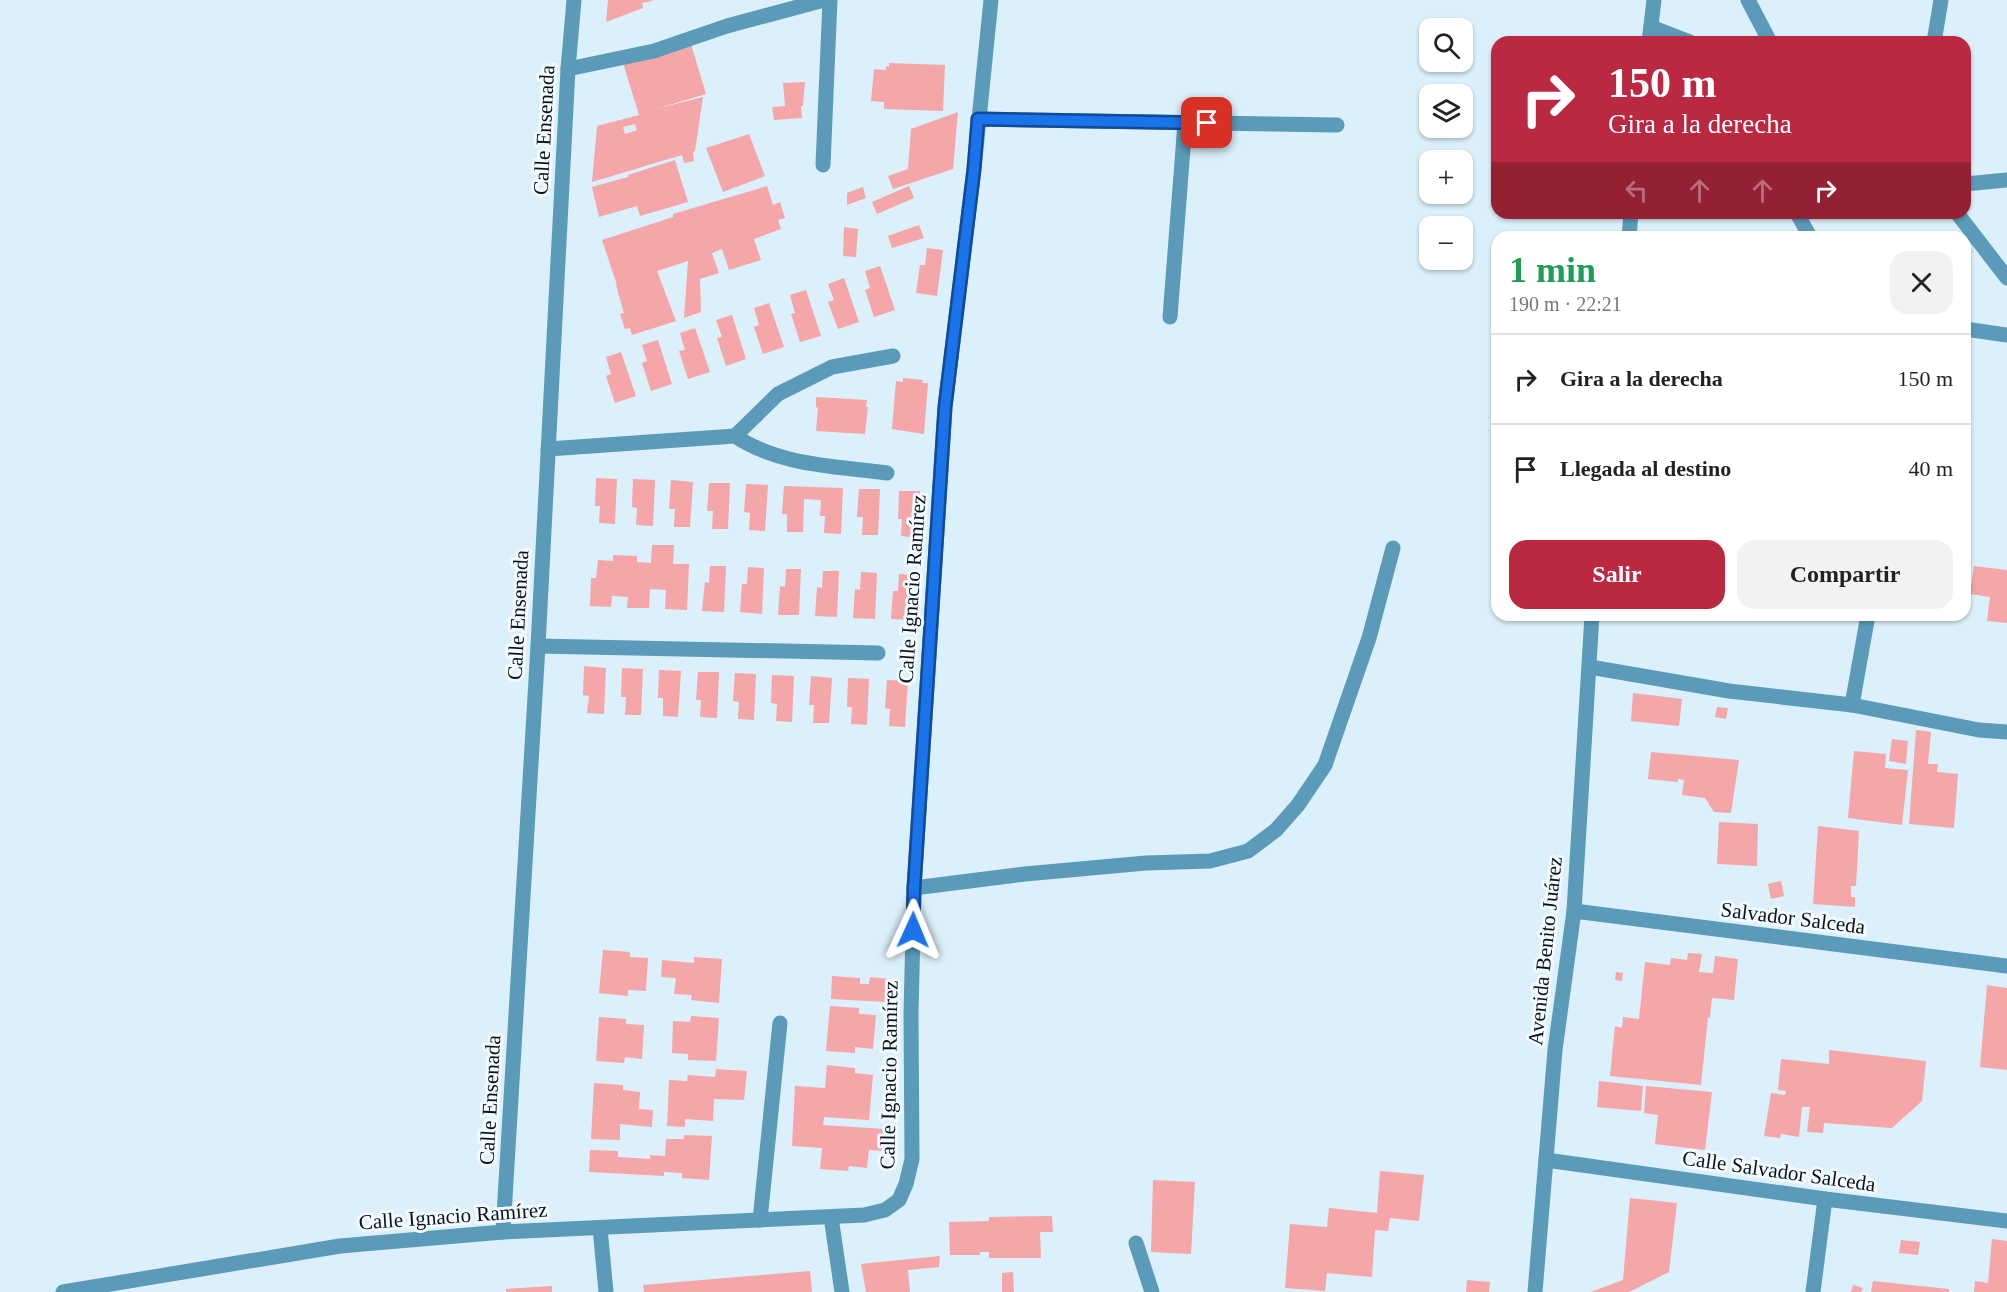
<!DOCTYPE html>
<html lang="es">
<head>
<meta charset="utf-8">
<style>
  :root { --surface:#fff; --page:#f2f2f2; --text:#222; --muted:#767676; --line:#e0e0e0; --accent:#ba2941 }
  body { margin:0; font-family:"Times New Roman",serif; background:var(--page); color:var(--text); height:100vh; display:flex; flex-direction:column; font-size:22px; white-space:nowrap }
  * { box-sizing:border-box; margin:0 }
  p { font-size:20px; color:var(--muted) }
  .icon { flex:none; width:33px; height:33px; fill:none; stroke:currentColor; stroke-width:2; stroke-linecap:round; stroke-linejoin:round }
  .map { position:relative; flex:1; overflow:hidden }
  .side { position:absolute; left:1491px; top:231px; width:480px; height:390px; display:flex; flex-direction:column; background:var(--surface); border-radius:18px; box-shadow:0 2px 4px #0004 }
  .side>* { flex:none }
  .banner { position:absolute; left:1491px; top:36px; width:480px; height:183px; border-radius:18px; box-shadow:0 2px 4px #0004; background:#ba2941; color:#fff; overflow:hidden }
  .fabs { position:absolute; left:1419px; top:18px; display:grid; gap:12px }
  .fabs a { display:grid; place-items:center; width:54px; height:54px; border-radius:12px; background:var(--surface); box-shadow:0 2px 4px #0004; font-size:30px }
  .pin { position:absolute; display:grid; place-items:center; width:51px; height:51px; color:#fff; margin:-26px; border-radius:12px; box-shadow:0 3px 9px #0006 }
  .me { position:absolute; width:66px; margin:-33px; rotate:1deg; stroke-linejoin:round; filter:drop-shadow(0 0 4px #0008) }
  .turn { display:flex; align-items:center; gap:21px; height:126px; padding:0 18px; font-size:27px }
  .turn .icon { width:78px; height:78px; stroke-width:2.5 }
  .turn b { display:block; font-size:42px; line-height:51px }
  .lanes { display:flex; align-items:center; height:57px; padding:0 18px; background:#0003; justify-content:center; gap:30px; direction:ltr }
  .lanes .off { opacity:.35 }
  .round { display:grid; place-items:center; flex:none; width:63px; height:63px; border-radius:18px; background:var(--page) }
  .headline { display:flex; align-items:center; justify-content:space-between; height:102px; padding:0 18px }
  h1 { font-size:36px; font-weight:700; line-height:45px; color:#1e9e55 }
  .primary-button { display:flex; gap:12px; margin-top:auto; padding:12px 18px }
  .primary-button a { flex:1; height:69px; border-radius:18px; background:var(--accent); color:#fff; font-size:24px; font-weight:700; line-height:69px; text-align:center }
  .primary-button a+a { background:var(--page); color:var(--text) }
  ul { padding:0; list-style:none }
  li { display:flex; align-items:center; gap:18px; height:90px; padding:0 18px; border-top:2px solid var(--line) }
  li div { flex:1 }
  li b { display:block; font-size:22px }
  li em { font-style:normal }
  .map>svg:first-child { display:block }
</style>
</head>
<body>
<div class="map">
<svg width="2007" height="1292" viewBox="0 0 2007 1292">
  <rect width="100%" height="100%" fill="#dbf0fa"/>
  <g fill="#f4a6a8" fill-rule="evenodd">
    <polygon points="608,0 652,0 652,1 642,3 643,8 606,22"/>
    <path d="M690 41 706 94 656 109 703 97 695 151 693 152 694 161 684 163 682 155 592 182 597 126 639 115 623 63ZM635 124 637 130 625 134 623 127Z"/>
    <polygon points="889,63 945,65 943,111 884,109 884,102 871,101 874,69 886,70 886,66 889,67"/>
    <polygon points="805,82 803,106 801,106 802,118 774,120 772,107 785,106 783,83"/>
    <polygon points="958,112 953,169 893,189 888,176 908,169 911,129"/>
    <polygon points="749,134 765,176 723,192 706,148"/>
    <polygon points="675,160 688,202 640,216 637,206 599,217 592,187 628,177 628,175"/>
    <polygon points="767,186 773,205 780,202 785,218 778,220 781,229 754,239 761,260 729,270 722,249 712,253 719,273 700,279 701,312 684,318 688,261 657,271 676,321 632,335 630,328 625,329 620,314 624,313 616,285 617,285 602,240 673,217 673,214"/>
    <polygon points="909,186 914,198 877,214 872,202"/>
    <polygon points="863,187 866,198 847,205 847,193"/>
    <polygon points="919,225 924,238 892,248 888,236"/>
    <polygon points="844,227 858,229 856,257 843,256"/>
    <polygon points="927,248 943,250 937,296 916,293 920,265 925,265"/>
    <polygon points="880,266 895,310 874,317 865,290 870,288 865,271"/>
    <polygon points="844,278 859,322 838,329 828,302 834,300 828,284"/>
    <polygon points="806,290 821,336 800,342 791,314 795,313 790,295"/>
    <polygon points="769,303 784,347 763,354 754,327 759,325 754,308"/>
    <polygon points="732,315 746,359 726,366 717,338 722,337 716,320"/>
    <polygon points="695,328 710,372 688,379 679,351 685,350 680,333"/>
    <polygon points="658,340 672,384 651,391 642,363 647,361 642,345"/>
    <polygon points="621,352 636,396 615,403 606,376 611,374 606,357"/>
    <polygon points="903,378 923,380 922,383 928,383 924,434 892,429 896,381 903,382"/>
    <polygon points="816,397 867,400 866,407 868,407 865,434 816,431 818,408 816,407"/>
    <polygon points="596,478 617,479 615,524 599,523 600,506 595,506"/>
    <polygon points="633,479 655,480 653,526 636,525 637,508 632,507"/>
    <polygon points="671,480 693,482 690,527 674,527 675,509 669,509"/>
    <polygon points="709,483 730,483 728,529 712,529 713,511 707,511"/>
    <polygon points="746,484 768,485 765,531 749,530 750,513 744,512"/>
    <polygon points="784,486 843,488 841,534 824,533 825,516 820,516 821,500 804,499 803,532 787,532 787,514 782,514"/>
    <polygon points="859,489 880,489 878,535 862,535 863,517 857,517"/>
    <polygon points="899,491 920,491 917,538 901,536 902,519 898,519"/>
    <polygon points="652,545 674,545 673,564 689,564 687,610 665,609 666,590 650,589 649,608 627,608 628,597 612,596 611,607 590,606 591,578 596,578 598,560 613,561 613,555 637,556 637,562 651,563"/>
    <polygon points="710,566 726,566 724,612 702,611 705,582 709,583"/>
    <polygon points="1974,566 2007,570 2007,623 1987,621 1990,597 1970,594"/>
    <polygon points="748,567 764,568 762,614 740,612 742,584 747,584"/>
    <polygon points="786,569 801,569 799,615 778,615 780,586 785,587"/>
    <polygon points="823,571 839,571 837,617 815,616 817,587 822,588"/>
    <polygon points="861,572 877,573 875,619 853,618 855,589 860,590"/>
    <polygon points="899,574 915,575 912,620 891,619 893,591 898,591"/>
    <polygon points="584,666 606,668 604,714 587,713 589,696 583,695"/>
    <polygon points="622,668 643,669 641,715 625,715 626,697 621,697"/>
    <polygon points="659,670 681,671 678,717 663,716 663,698 658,698"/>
    <polygon points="698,672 719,672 717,718 700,717 701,700 696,700"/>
    <polygon points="735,673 756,674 754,720 738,719 739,702 733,701"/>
    <polygon points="772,675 794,676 792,722 776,721 777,704 771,703"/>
    <polygon points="811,676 832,678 829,723 813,723 814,705 809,705"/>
    <polygon points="848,678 869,679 867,725 851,724 852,707 847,707"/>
    <polygon points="887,680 908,681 905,727 889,726 890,709 885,708"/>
    <polygon points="1633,693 1682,699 1679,726 1631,721"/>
    <polygon points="1717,707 1728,708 1726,719 1715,717"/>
    <polygon points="1916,730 1931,732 1928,764 1938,764 1937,772 1958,774 1954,828 1909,824"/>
    <polygon points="1892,739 1908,741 1906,764 1889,761"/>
    <polygon points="1854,751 1886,754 1885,768 1908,770 1902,825 1848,818"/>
    <polygon points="1651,752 1739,760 1731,813 1714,812 1705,798 1682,795 1684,780 1678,779 1678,782 1648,779"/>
    <polygon points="1719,822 1758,824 1757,866 1717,864"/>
    <polygon points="1818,826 1859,831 1856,886 1851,886 1851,897 1855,897 1855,907 1813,904"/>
    <polygon points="1781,881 1784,896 1771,899 1768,884"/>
    <polygon points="603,950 630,952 630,957 648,958 646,991 628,990 628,996 599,993"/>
    <polygon points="1688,953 1702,954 1699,972 1713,973 1715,956 1738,959 1734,1000 1712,998 1710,1018 1708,1017 1701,1085 1610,1076 1615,1026 1622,1028 1623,1017 1639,1019 1645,962 1670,965 1671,958 1687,960"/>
    <polygon points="694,957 722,959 719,1003 691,1000 692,995 674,994 676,978 661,977 662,960 694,963"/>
    <polygon points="1616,972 1623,973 1622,981 1615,980"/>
    <polygon points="832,976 860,978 860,984 869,984 870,977 889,979 887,1002 831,999"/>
    <polygon points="1987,985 2007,988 2007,1070 1980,1067"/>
    <polygon points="830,1006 859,1008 859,1014 876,1015 873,1049 855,1047 855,1053 826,1051"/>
    <polygon points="691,1016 719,1018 716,1061 688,1060 688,1054 672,1053 673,1021 690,1022"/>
    <polygon points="599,1017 626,1019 626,1024 644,1025 642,1059 625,1057 624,1063 596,1061"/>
    <polygon points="1829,1050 1926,1061 1922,1101 1892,1128 1824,1123 1823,1133 1807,1132 1810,1107 1802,1107 1799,1137 1781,1134 1780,1138 1764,1136 1771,1093 1785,1095 1786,1091 1778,1090 1781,1059 1829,1064"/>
    <polygon points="827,1065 855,1068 855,1073 873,1075 869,1120 824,1117 823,1125 885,1129 884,1151 869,1150 867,1168 849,1166 848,1171 820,1169 822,1148 792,1146 795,1086 825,1088"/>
    <polygon points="716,1069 747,1071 744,1100 714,1099 713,1121 685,1119 685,1127 667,1126 669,1080 687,1081 688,1075 715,1077"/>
    <polygon points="1599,1081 1643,1086 1641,1111 1597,1107"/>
    <polygon points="594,1083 623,1085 623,1090 640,1092 639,1109 653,1110 652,1127 620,1124 620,1140 591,1139"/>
    <polygon points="1646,1086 1712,1092 1705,1150 1655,1144 1658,1115 1644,1113"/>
    <polygon points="684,1135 712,1136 709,1180 682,1178 682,1173 664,1172 664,1176 589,1172 590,1150 618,1151 618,1157 650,1159 650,1155 665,1156 666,1139 684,1139"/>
    <polygon points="1380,1171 1424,1175 1419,1221 1390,1218 1388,1231 1375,1230 1372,1277 1327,1273 1325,1291 1285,1288 1290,1224 1327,1227 1329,1208 1377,1213"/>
    <polygon points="1153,1180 1195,1182 1191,1254 1151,1252"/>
    <polygon points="1630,1198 1677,1203 1669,1272 1629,1292 1591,1292 1623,1280"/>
    <polygon points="1052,1216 1053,1232 1040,1232 1041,1258 989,1258 989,1252 980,1252 980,1255 950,1255 949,1222 989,1221 989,1217"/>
    <polygon points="1992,1239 2007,1241 2007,1292 1974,1292 1975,1281 1988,1283"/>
    <polygon points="1901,1240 1920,1242 1918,1255 1899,1253"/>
    <polygon points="940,1256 939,1267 908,1270 910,1292 866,1292 861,1264"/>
    <polygon points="810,1271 812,1292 644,1292 643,1285"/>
    <polygon points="1013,1272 1014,1292 1002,1292 1002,1273"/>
    <polygon points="1467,1280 1490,1282 1489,1292 1466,1292"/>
    <polygon points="1873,1281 1949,1289 1949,1292 1871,1292"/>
    <polygon points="1853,1285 1863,1288 1861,1292 1851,1292"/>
    <polygon points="552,1286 552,1292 506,1292 506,1289"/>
  </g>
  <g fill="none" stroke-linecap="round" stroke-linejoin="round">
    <g stroke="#5b9bb9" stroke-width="15">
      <polyline points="978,119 1337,125"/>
      <polyline points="1170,317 1185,123"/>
      <polyline points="914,888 1025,874 1146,863 1210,861 1248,851 1276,830 1298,805 1325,765 1369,638 1393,548"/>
      <polyline points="1136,1243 1152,1292"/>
      <polyline points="1813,1292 1825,1199"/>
    </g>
    <g stroke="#5b9bb9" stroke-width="15">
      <polyline points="1748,0 1770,42"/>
      <polyline points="1651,27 1690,42"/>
      <polyline points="1649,42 1654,0"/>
      <polyline points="1934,42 1941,0"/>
      <polyline points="568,69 654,51 727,26 824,0"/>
      <polyline points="823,165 830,0"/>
      <polyline points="1965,184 2007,180"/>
      <polyline points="1797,213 1810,237"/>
      <polyline points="1957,213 2007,278"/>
      <polyline points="1629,237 1631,213"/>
      <polyline points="1965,329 2007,335"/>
      <polyline points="735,436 778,394 832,367 893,356"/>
      <path d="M548 449 735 436C780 466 835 466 887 473"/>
      <polyline points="538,646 878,653"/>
      <polyline points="1590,667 1729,691 1852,705 1979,730 2007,732"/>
      <polyline points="1852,705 1868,615"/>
      <polyline points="1574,911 2007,966"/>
      <polyline points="1546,1160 1825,1199 2007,1221"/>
      <polyline points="831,1217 842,1292"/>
      <polyline points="760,1220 780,1023"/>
      <polyline points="600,1228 606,1292"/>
      <polyline points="503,1232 538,646 568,69 574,0"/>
      <polyline points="63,1292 340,1246 503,1232 864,1215 885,1210 899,1200 906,1184 912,1159 911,1014 914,888 945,407 974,169 991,0"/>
      <polyline points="1535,1292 1555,1050 1574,911 1592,615"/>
    </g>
  </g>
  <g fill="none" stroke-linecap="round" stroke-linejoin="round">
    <defs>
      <polyline id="route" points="913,930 914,888 945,407 974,169 978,119 1207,123"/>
    </defs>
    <use href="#route" stroke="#114b97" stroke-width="15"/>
    <use href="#route" stroke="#1a73e8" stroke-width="10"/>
  </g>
  <g text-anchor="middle" stroke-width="6" stroke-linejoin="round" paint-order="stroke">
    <g font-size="21" fill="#0a1215" stroke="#f2faff">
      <text transform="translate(544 130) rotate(-87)" y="7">Calle Ensenada</text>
      <text transform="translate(912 589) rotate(-86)" y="7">Calle Ignacio Ramírez</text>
      <text transform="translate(518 615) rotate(-87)" y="7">Calle Ensenada</text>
      <text transform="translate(1793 918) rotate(7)" y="7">Salvador Salceda</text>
      <text transform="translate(1545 951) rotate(-84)" y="7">Avenida Benito Juárez</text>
      <text transform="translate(889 1075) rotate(-89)" y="7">Calle Ignacio Ramírez</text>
      <text transform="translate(490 1100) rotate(-87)" y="7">Calle Ensenada</text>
      <text transform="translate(1779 1171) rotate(8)" y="7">Calle Salvador Salceda</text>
      <text transform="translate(453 1216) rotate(-4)" y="7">Calle Ignacio Ramírez</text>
    </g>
  </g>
</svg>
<div class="fabs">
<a><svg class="icon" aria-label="search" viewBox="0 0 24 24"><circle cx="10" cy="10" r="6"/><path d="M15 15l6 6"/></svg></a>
<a><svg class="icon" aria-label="layers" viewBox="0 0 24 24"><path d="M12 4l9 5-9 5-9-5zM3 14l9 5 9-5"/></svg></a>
<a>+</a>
<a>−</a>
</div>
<div class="pin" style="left:1207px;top:123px;background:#d93025"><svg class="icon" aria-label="arrive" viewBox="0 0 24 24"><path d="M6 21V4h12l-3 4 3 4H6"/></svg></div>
<svg class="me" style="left:913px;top:930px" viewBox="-20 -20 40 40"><path d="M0-17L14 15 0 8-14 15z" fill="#1a73e8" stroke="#fff" stroke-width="4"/></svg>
<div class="banner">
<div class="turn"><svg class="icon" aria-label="right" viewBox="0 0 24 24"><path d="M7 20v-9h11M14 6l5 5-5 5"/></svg><div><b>150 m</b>Gira a la derecha</div></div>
<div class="lanes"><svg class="icon off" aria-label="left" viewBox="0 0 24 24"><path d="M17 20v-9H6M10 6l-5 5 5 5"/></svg><svg class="icon off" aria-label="ahead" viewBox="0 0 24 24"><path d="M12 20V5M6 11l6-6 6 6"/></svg><svg class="icon off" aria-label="ahead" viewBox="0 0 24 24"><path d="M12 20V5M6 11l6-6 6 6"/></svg><svg class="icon" aria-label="right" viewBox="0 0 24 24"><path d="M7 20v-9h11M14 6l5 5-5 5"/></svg></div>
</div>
<section class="side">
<div class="headline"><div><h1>1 min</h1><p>190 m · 22:21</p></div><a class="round"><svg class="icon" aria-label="close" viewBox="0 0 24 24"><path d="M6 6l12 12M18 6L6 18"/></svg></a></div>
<ul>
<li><svg class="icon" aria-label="right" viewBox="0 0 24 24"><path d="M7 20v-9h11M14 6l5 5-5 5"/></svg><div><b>Gira a la derecha</b></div><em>150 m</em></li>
<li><svg class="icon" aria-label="arrive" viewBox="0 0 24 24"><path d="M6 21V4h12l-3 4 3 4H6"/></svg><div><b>Llegada al destino</b></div><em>40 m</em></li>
</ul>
<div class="primary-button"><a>Salir</a><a>Compartir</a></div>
</section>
</div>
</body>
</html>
